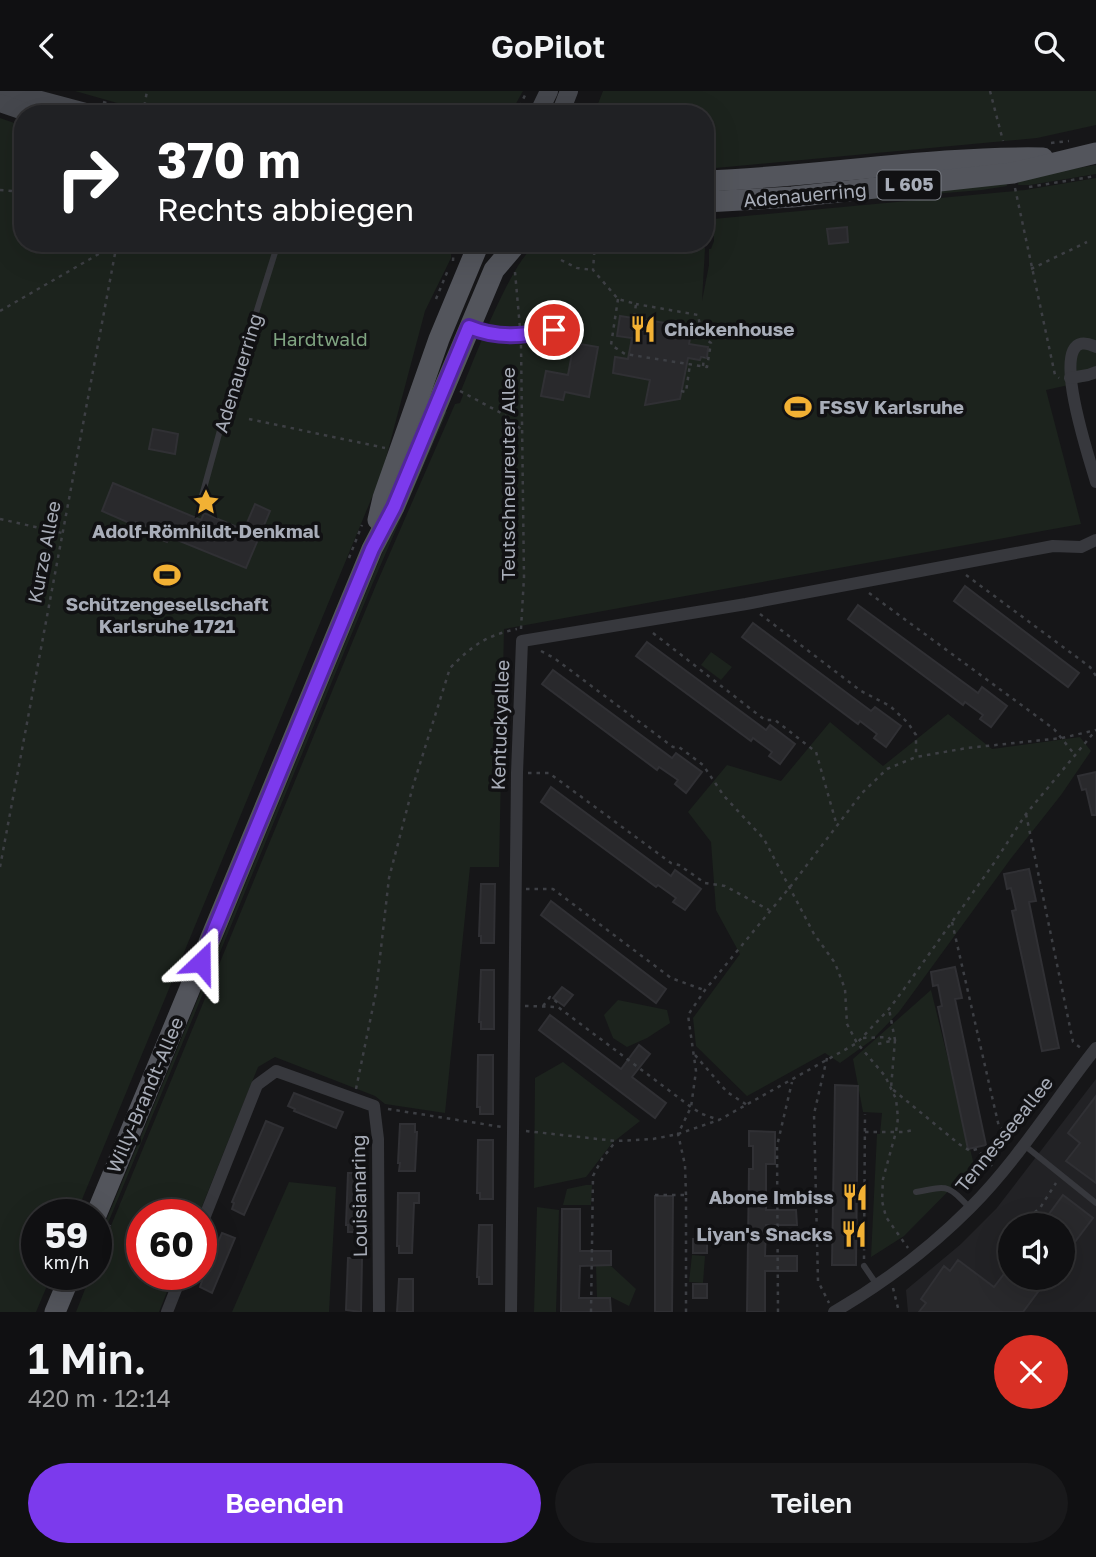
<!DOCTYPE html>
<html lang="de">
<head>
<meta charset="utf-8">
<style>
  :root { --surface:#101012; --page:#19191b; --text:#f1f3f6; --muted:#9c9d9f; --line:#303032; --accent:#7c3aed }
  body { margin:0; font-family:"Golos Text",sans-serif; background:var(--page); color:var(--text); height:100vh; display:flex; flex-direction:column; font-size:26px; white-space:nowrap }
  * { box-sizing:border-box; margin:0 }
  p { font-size:23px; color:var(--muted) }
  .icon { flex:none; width:38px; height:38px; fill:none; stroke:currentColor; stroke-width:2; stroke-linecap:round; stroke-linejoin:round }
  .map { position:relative; height:1221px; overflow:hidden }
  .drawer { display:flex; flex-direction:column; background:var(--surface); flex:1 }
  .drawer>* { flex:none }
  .hud { position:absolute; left:14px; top:14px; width:700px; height:147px; border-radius:28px; box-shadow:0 7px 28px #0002,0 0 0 2px var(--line); background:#202124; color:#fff; overflow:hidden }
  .fabs { position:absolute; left:998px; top:1122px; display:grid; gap:14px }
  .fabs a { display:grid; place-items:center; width:77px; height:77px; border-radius:50%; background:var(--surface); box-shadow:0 7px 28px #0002,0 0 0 2px var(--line); font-size:35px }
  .speed { position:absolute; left:21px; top:1108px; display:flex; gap:14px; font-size:35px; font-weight:700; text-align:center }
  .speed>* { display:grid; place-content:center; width:91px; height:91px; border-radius:50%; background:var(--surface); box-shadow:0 7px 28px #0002,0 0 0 2px var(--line); line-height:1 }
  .speed small { font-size:18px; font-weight:400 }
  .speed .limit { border:10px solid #d22; background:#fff; color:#111 }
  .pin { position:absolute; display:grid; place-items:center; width:60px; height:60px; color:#fff; margin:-30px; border:4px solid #fff; border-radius:50%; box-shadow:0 2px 7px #0007 }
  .me { position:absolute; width:77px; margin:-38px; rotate:23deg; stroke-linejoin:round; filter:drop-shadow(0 0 5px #0008) }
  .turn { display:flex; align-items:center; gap:24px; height:147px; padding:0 28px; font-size:32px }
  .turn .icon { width:91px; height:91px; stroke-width:2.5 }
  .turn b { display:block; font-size:49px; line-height:60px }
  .round { display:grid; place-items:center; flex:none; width:74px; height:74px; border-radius:37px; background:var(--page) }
  .summary { display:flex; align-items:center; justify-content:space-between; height:119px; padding:0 28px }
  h1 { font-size:42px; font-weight:600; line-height:52px }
  .action { display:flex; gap:14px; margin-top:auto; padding:14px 28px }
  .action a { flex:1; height:80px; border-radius:42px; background:var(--accent); color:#fff; font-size:28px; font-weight:600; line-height:80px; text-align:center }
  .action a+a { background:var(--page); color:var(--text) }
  header { display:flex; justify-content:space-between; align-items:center; height:91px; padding:0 28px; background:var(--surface); font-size:32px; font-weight:600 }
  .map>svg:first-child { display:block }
</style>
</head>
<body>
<header><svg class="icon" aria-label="back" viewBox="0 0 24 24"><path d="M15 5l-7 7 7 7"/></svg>GoPilot<svg class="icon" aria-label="search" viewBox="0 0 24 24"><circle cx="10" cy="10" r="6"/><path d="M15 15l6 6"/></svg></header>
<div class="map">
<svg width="1096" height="1221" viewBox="0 0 1096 1221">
  <rect width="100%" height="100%" fill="#161618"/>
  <path fill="#222225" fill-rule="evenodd" d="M1096 988V1221H908L906 1199 961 1153 996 1118ZM1010 1134H1062V1186H1010Z"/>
  <g fill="#1c231d">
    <polygon points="75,0 523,0 510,23 156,23"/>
    <polygon points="603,0 1096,0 1096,34 1037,47 705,78 705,23 594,23"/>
    <polygon points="0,27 23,35 23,152 451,152 451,167 425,220 382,382 76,1123 37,1124 37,1183 52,1183 36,1221 0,1221"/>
    <polygon points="1096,74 1096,83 1030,94 1018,94 1019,88 1029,85"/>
    <path d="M1096 87V288L1046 299 1081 433 504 538 499 776H470L445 1022 385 1013 375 1005 275 966 258 976 199 1123 142 1124V1183H174L159 1221H76L91 1183H96V1171L376 494 455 313 460 312 463 304 461 300C472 274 515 158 540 152 553 149 570 152 584 152V158L705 157 702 210 709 174V158H711L714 150 713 128 1025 99Z"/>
    <polygon points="1006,89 1007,95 982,99 713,121"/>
    <polygon points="445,320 447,321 372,494 96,1161 96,1154 414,385"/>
    <polygon points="711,561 732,576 721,589 701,574"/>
    <polygon points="948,623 992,658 1080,646 1091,660 1061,704 1012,766 899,921 872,949 840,972 825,962 747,1005 696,955 693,927 740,863 716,819 711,751 688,721 727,674 781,690 830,631 883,675"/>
    <polygon points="931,899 974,1074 904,1145 871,1166 877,1043 880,1043 882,1022 863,1021 853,968"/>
    <polygon points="618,909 667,919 670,932 647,947 627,956 613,947 604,924"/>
    <polygon points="563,971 640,1030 612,1052 586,1086 534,1097 535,987"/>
    <polygon points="289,1091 336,1096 329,1221 232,1221"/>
    <polygon points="586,1094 592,1094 591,1114 563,1114 567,1098"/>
    <polygon points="537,1116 559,1119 556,1221 534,1221"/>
    <polygon points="692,1164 705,1165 703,1192 689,1191"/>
    <polygon points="596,1175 611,1175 636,1198 629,1215 611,1206 597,1207"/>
  </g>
  <g fill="#29292c" stroke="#303034" stroke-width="2">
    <polygon points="847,136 848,151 829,153 827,138"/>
    <polygon points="620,225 692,236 689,253 708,256 707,267 701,266 700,269 688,267 680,308 645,314 650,289 613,282 615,266 628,268 632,247 617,245"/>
    <polygon points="574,252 598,256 589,306 565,301 563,309 541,305 546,280 568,284"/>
    <polygon points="153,338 178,343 175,363 149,358"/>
    <polygon points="113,392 201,429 204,422 244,439 255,413 270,420 246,477 170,446 167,451 155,446 158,440 136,431 134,434 102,420"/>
    <polygon points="965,495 1079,582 1068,596 954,510"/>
    <polygon points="858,514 978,602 982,596 1007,615 991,636 980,628 983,624 965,611 963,614 848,528"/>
    <polygon points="753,532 871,620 875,616 901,635 886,656 874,647 877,643 860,630 858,633 742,546"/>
    <polygon points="647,551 766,639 770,634 795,653 780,673 769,665 772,661 753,647 751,650 636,565"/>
    <polygon points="553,579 672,667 676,662 702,681 686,702 675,693 678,689 659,676 657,679 542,593"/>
    <polygon points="1096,681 1096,724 1092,724 1086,698 1082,699 1078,685"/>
    <polygon points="551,696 671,785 675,779 701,798 685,819 673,811 676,807 658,794 656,796 541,711"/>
    <polygon points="1029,778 1036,810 1029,811 1059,957 1042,960 1012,820 1016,819 1011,797 1007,798 1004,783"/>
    <polygon points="481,793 495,793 494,852 481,852 481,845 479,845"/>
    <polygon points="551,810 666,898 656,912 541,824"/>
    <polygon points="955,876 962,907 955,908 986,1054 968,1058 938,916 942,915 938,894 933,895 931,881"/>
    <polygon points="481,879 494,879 494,938 481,938 481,931 479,931"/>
    <polygon points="562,896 573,904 564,915 553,907"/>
    <polygon points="550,924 621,978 639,954 650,963 632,986 666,1012 655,1027 539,939"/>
    <polygon points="478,964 493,964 493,1023 480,1023 480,1016 477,1016"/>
    <polygon points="835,994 858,995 856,1174 832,1174"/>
    <polygon points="294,1002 343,1021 336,1037 294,1020 295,1018 288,1015"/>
    <polygon points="1096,1005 1096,1092 1066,1070 1080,1052 1068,1042"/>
    <polygon points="266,1030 283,1037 244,1124 232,1118 234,1112 232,1111"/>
    <polygon points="400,1033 415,1033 415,1041 417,1041 415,1080 399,1080 400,1072 398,1072"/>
    <polygon points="749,1040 775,1041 775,1073 766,1073 766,1119 796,1119 797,1134 766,1134 765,1165 797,1165 797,1180 765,1180 765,1221 747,1221 749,1078 753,1078 753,1055 749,1055"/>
    <polygon points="478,1049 493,1049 493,1108 480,1108 480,1102 477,1102"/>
    <polygon points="348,1082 362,1082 361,1141 348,1141 348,1134 346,1134"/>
    <polygon points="398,1102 419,1102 419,1112 414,1112 412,1162 399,1162 399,1155 397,1155"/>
    <polygon points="1063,1104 1093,1127 1062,1168 1062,1134 1041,1134"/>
    <polygon points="655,1105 673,1105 672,1221 655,1221"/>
    <polygon points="562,1118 580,1118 580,1160 611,1160 611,1174 580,1175 579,1207 610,1207 611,1221 561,1221"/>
    <polygon points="479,1134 492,1134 492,1193 479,1193 479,1186 477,1186"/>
    <polygon points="222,1142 235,1147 212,1202 200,1196 202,1190 200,1190"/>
    <rect x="693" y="1148" width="14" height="14"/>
    <polygon points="348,1167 362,1167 361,1221 346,1219"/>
    <polygon points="958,1169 994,1196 1010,1175 1010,1186 1049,1186 1023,1221 919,1221 926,1212 921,1208 944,1175 950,1180"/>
    <polygon points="399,1188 413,1188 413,1221 397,1221"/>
    <rect x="693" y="1193" width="14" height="14"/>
  </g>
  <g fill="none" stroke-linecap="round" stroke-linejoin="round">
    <g stroke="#3d3f44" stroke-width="2.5" stroke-dasharray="3.5 5" stroke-linecap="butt">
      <polyline points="990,0 1003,50"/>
      <polyline points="103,11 150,23"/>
      <polyline points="143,23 147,0"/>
      <polyline points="516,23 527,0"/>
      <polyline points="1051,52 1069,50"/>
      <polyline points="1029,96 1096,85"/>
      <polyline points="1015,97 1055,284 1059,287"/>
      <polyline points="0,99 23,101"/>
      <polyline points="549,152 567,160"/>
      <polyline points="595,152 593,179 618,208 636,213 634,227"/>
      <polyline points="561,169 577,177 593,179"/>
      <polyline points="453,170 454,152"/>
      <polyline points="1031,178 1087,151"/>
      <polyline points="515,181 520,237"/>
      <polyline points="436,208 448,179"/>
      <polyline points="618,208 611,254 625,263 707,276 711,252 702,245 698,224 636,213"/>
      <polyline points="0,220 116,153"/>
      <polyline points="703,275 704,266"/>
      <polyline points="460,300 503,323 522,339"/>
      <polyline points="681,300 686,301 690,273"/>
      <polyline points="249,328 385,357"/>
      <polyline points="0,428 62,442"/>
      <polyline points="349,467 362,434"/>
      <polyline points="966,484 1090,576 1096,585"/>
      <polyline points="869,502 1054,638 1075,664"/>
      <polyline points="760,523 861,600 890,615 908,632 916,644 916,666"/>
      <polyline points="521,538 524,486 521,254"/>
      <polyline points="653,542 765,629 775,629 816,661 837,735"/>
      <polyline points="541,560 554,567 673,656 679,656 703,674 724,705 764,748 814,843 835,872 845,898 847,933 857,952 885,985 896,1008 898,1027 896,1041 883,1088 882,1110 886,1126 908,1157"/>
      <polyline points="528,682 549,682 671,772 679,774 705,792 725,795 769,819"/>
      <polyline points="1026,723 1073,951 1082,958"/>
      <polyline points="0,776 117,152"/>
      <polyline points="526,798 553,798 671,887 704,899"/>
      <polyline points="952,831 999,1036 1013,1047"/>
      <polyline points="525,915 558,916 691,1016 702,1023 719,1029"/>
      <polyline points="543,915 550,906 558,912 558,916"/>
      <polyline points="863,947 888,946 892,950"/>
      <polyline points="895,949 891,997 959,1053 970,1060 977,1058 992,1075"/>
      <polyline points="878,953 895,949 889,918"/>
      <polyline points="695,964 727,1001 747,1014"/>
      <polyline points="827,967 814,1023 818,1190 829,1212"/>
      <path d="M356 998 376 901 389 787 413 695 450 577C473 554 485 545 517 538"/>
      <polyline points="388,1018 502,1036"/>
      <polyline points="526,1040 616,1050 653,1048 678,1043 719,1029 857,952 889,918 907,894 994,772 1026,723 1096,639"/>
      <polyline points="865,1041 904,1041 913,1039"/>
      <polyline points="655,1104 686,1104 686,1221"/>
      <polyline points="686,1104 685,1074 678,1043 691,1016 696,980 688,924 705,899 790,796 862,702 887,678 916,666 967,657 1062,647 1096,639"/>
      <polyline points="1028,1127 1040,1117 1056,1092"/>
      <polyline points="96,1166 110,1134"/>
      <polyline points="864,1168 865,1023"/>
      <polyline points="893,1197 899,1221"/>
      <polyline points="591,1221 593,1085 602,1068 616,1050"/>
      <polyline points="778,1221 777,1055 792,991"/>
    </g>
    <g stroke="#37383d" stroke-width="6">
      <polyline points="706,113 708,144"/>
      <path d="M474 238C501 249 527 245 554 239"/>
      <polyline points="200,412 225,321 278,152"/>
      <polyline points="1024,1054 1096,1112"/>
      <path d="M916 1101C949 1095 947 1093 970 1117"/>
      <polyline points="864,1175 877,1194"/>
    </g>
    <g stroke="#37383d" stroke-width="12">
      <path d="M1096 256C1041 228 1091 372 1096 391"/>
      <polyline points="1070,287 1088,284 1096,281"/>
      <polyline points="201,1135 257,994 276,980 374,1015 378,1048 379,1221"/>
      <polyline points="167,1221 182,1183"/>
      <polyline points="511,1221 517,682 522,550 746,513 1053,455 1081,456 1096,449"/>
      <path d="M834 1221C884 1192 929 1158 970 1117 1018 1069 1054 1010 1096 957"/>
    </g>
    <g stroke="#45474d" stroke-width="18">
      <polyline points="7,0 93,23"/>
      <polyline points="0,12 32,23"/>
      <polyline points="538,23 549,0"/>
      <polyline points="560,23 569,0"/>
    </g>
    <g stroke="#53555c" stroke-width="21">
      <path d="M705 90C818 86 930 65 1043 67"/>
      <polyline points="705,111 792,106 1013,82 1096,62"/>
      <polyline points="378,429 383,407 439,248 479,152"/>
      <polyline points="96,1124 372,458 394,416 494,179 517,152"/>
      <polyline points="55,1221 71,1183"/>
    </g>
  </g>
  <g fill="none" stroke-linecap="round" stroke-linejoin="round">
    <defs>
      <path id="route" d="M201 871 372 458 394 416 469 236C498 248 524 245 554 239"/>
    </defs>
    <use href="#route" stroke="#51269a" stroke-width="18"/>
    <use href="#route" stroke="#7c3aed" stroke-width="12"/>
  </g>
  <defs>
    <symbol id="restaurant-bare" viewBox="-9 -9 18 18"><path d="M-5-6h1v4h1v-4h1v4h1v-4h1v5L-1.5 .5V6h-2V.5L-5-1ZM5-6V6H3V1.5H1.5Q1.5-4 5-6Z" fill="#f2b134" stroke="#111113" stroke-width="2.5" paint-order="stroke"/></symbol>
    <symbol id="stadium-bare" viewBox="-9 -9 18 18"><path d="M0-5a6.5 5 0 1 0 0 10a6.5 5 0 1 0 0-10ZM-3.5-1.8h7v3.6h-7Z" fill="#f2b134" stroke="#111113" stroke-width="2.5" paint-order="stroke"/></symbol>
    <symbol id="sight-bare" viewBox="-9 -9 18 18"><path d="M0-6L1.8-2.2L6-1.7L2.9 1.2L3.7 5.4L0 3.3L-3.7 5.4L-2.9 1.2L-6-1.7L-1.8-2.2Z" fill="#f2b134" stroke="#111113" stroke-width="2.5" paint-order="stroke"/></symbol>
  </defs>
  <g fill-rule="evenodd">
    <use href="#restaurant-bare" x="624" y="219" width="38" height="38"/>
    <use href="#stadium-bare" x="779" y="297" width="38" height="38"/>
    <use href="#sight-bare" x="187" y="392" width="38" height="38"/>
    <use href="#stadium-bare" x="148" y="465" width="38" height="38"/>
    <use href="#restaurant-bare" x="836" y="1087" width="38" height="38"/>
    <use href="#restaurant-bare" x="835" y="1124" width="38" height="38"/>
  </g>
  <g text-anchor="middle" stroke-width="7" stroke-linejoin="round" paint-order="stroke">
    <rect fill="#111113" stroke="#7b7e86" stroke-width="2" x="877.5" y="79.5" width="63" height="29" rx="5"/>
    <g font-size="18" font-weight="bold" fill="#a8adb8">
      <text x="909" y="100">L 605</text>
    </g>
    <g font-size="19" fill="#a8adb8" stroke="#111113">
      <text transform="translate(805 104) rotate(-5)" y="7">Adenauerring</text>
      <text transform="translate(238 282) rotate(-73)" y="7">Adenauerring</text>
      <text transform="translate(508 383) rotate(-90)" y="7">Teutschneureuter Allee</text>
      <text transform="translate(44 461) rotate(-79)" y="7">Kurze Allee</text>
      <text transform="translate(500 634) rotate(-88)" y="7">Kentuckyallee</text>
      <text transform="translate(145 1004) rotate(-67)" y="7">Willy-Brandt-Allee</text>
      <text transform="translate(1004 1043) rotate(-51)" y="7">Tennesseeallee</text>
      <text transform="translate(359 1105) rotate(-91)" y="7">Louisianaring</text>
    </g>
    <g font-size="19" font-weight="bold" fill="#a8adb8" stroke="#111113" text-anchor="start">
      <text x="664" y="245">Chickenhouse</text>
      <text x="819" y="323">FSSV Karlsruhe</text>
      <text x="206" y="447" text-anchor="middle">Adolf-Römhildt-Denkmal</text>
      <text x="167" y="520" text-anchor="middle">Schützengesellschaft<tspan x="167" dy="22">Karlsruhe 1721</tspan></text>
      <text x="834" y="1113" text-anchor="end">Abone Imbiss</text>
      <text x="833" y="1150" text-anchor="end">Liyan's Snacks</text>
    </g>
    <g font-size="19" fill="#7fa381" stroke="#111113">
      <text x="320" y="255">Hardtwald</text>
    </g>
  </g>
</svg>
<div class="fabs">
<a><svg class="icon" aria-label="sound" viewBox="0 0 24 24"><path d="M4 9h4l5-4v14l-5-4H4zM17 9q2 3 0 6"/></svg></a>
</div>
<div class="speed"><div>59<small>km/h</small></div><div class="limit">60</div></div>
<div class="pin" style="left:554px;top:239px;background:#d93025"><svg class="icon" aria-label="arrive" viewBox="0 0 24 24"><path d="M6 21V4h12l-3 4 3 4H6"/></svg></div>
<svg class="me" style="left:201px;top:871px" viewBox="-20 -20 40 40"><path d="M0-17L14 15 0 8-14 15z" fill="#7c3aed" stroke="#fff" stroke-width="4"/></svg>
<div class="hud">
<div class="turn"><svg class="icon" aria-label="right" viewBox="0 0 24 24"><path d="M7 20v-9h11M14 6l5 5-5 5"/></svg><div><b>370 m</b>Rechts abbiegen</div></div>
</div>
</div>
<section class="drawer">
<div class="summary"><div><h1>1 Min.</h1><p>420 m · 12:14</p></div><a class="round" style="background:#d93025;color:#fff"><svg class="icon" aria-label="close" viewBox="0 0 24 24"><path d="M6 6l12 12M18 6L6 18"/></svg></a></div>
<div class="action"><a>Beenden</a><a>Teilen</a></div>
</section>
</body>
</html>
